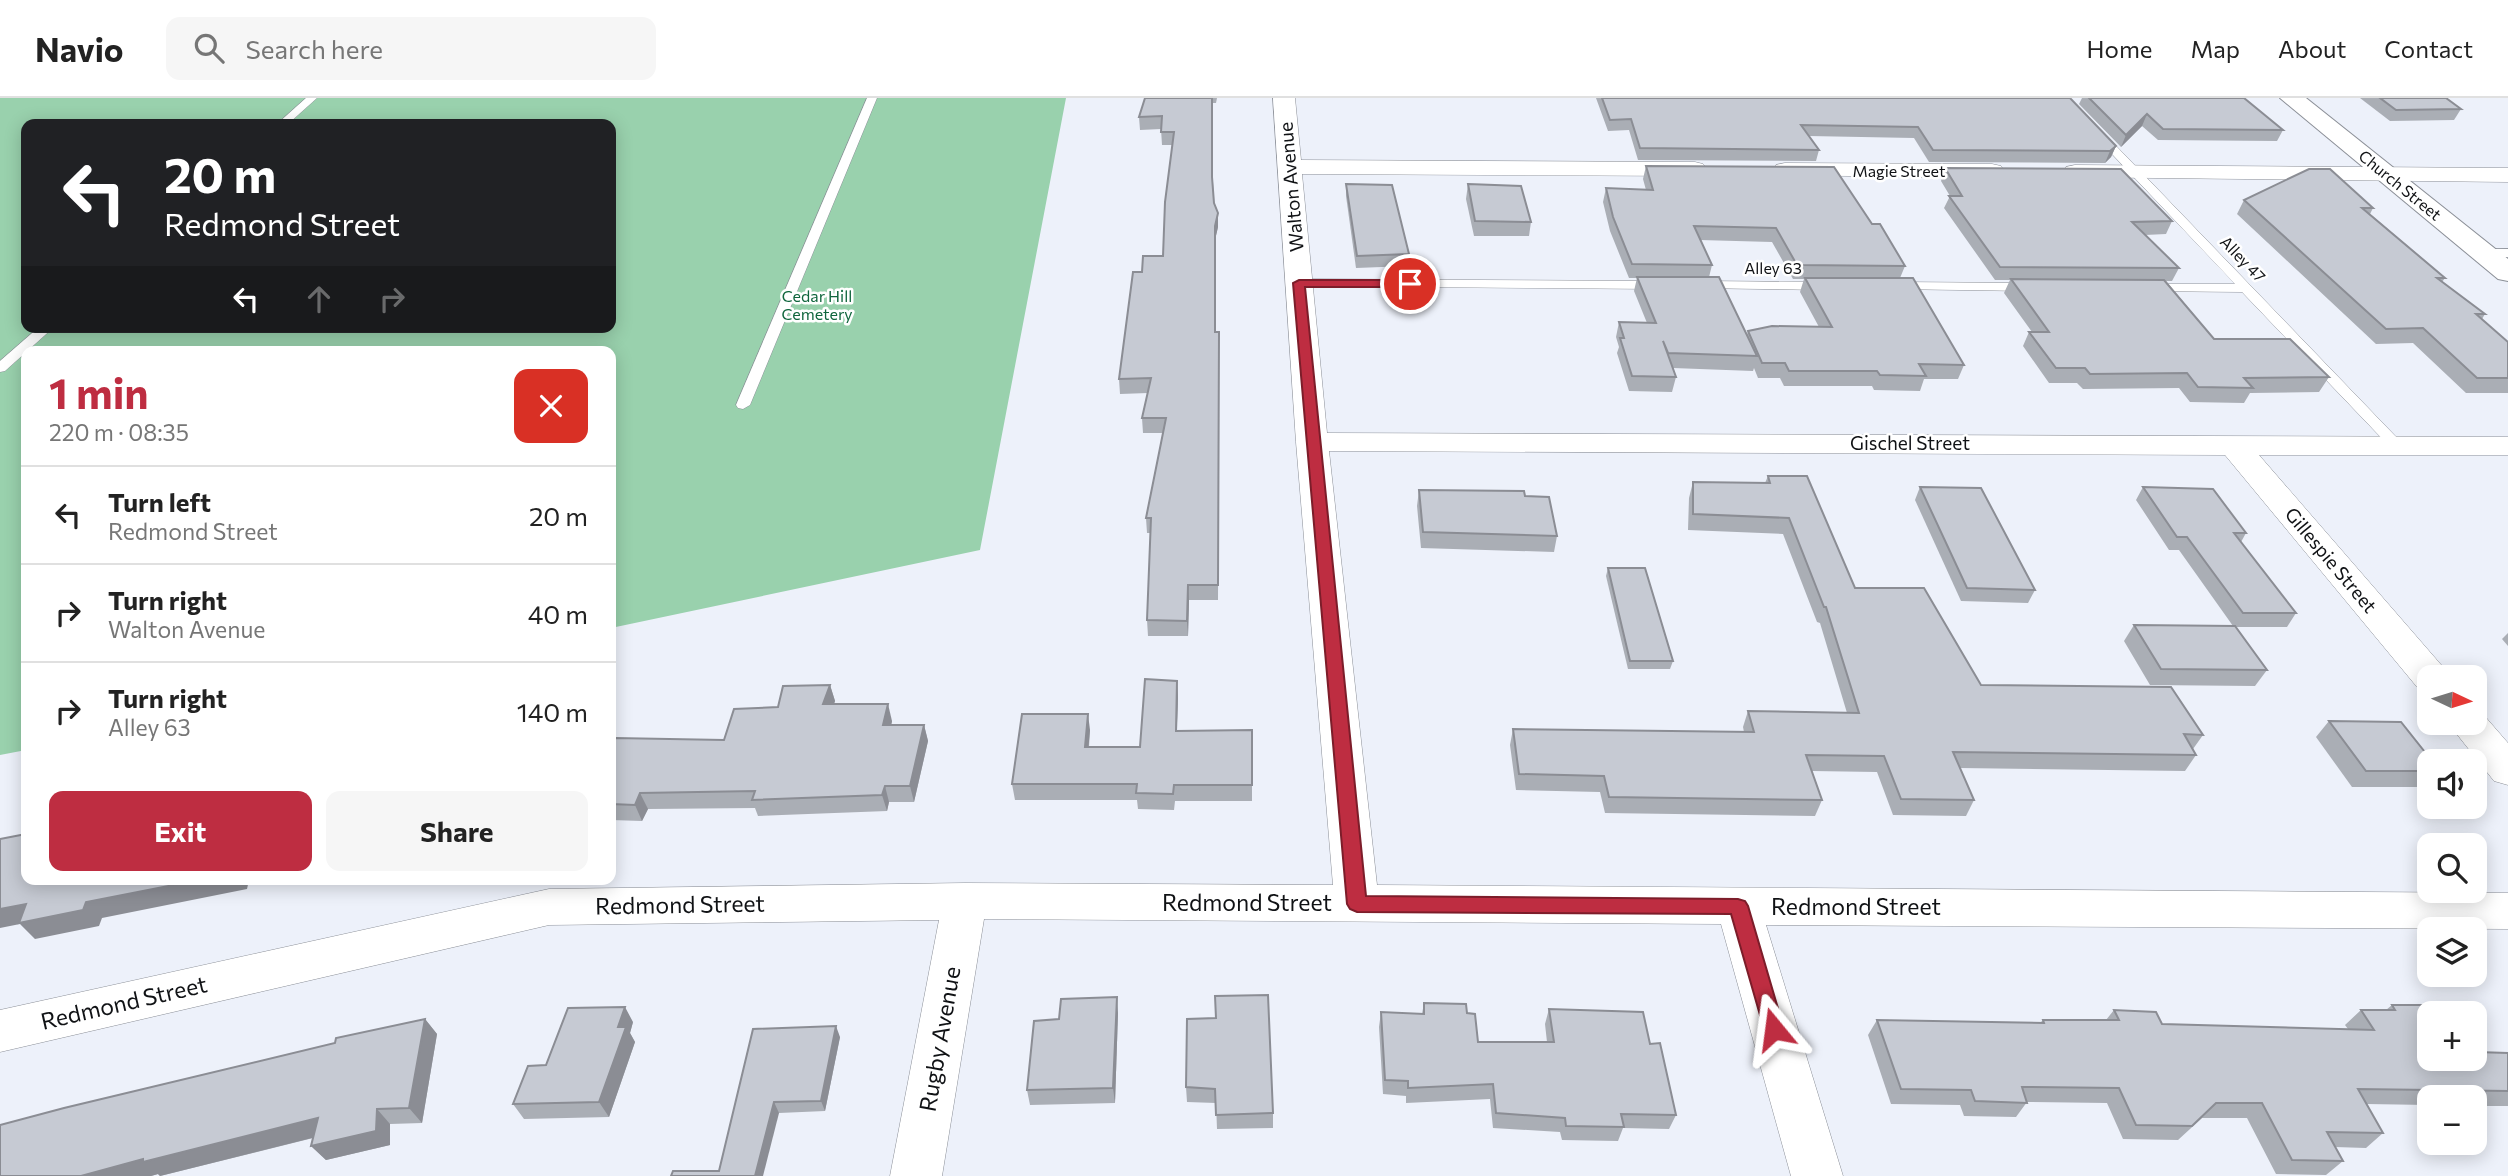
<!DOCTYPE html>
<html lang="en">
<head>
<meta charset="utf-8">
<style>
  :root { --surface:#fff; --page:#f6f6f6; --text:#222; --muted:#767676; --line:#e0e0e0; --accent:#be2d41 }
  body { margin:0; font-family:Commissioner,sans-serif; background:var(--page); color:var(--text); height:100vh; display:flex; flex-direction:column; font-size:26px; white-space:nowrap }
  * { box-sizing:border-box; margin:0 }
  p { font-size:23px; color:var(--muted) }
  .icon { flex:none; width:38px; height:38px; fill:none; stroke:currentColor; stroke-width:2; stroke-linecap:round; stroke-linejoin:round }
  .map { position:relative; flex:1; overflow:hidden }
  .side { position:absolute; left:21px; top:248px; width:595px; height:539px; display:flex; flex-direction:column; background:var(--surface); border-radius:14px; box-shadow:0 4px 18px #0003 }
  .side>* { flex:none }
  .top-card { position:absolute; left:21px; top:21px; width:595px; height:214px; border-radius:14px; box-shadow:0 4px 18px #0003; background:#202124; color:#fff; overflow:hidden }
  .needle { width:46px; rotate:94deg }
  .fabs { position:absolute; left:2417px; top:567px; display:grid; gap:14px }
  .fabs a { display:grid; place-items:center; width:70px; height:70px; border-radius:14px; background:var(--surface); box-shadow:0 4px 18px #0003; font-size:35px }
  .pin { position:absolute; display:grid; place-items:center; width:60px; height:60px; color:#fff; margin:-30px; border:4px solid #fff; border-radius:50%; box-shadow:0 2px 7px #0007 }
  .me { position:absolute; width:77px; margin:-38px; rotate:344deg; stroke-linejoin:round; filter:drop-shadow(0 0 5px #0008) }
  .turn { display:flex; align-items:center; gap:24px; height:147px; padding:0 28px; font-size:32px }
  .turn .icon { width:91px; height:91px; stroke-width:2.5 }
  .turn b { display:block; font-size:49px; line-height:60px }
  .lanes { display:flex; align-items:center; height:66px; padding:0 28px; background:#0003; justify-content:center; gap:35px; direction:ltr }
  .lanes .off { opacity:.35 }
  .round { display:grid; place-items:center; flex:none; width:74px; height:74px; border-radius:14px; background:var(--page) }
  .summary { display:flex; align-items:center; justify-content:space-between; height:119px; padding:0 28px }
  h1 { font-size:42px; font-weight:700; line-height:52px; color:var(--accent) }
  .button { display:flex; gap:14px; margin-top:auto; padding:14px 28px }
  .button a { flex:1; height:80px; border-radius:14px; background:var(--accent); color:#fff; font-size:28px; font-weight:700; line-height:80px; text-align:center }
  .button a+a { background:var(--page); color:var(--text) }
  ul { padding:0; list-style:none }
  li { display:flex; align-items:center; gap:21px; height:98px; padding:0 28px; border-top:2px solid var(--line) }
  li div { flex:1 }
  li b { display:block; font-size:26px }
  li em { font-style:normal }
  header { display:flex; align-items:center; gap:42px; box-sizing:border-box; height:98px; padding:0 35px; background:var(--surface); border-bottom:2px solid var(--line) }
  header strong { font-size:33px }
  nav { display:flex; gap:38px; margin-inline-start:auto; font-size:24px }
  .search { width:490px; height:63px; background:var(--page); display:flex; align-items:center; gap:18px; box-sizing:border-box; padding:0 24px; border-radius:14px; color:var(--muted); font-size:26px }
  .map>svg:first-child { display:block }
</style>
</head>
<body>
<header>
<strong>Navio</strong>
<div class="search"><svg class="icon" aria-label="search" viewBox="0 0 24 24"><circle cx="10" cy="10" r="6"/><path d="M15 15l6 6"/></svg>Search here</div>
<nav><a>Home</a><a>Map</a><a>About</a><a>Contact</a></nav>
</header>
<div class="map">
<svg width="2508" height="1078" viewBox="0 0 2508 1078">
  <rect width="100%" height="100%" fill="#edf1fa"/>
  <path fill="#99d1ad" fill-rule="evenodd" d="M0 0H1066L980 452 611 530V254H26V652L0 657ZM26 26H611V229H26Z"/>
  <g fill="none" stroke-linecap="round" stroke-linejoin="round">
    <defs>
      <g id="lane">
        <polygon points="306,0 317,0 288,26 277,26"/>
        <polygon points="867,0 877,0 750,307 743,311 738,310 736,307"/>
        <polygon points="2059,0 2070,0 2401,344 2404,347 2401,350 2391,350 2242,194 2143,193 2143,187 2148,186 2235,186"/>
        <polygon points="2508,151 2508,159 2484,159 2478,155 2484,151"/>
        <polygon points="1299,181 1658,183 1664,187 1658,191 1294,188 1294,182"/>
        <polygon points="1700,183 1826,184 1832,188 1826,192 1695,190 1694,187"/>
        <polygon points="1896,184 2029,185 2035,189 2029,193 1891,191 1890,188"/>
        <polygon points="39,229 54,229 5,273 0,274 0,263"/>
      </g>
      <g id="street">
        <polygon points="1273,0 1295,0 1301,62 1695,64 1703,66 1707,71 1703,76 1695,78 1302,76 1327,335 2508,339 2508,357 2259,357 2443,569 2449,579 2429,579 2429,592 2417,589 2225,357 1329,353 1377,787 2508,795 2508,831 1766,827 1843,1078 1791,1078 1721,826 984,821 942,1078 890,1078 939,822 549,827 0,954 0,912 549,791 965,785 1333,787 1296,344"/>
        <polygon points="1785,65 1992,66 2001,68 2004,73 2001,78 1992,80 1776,77 1773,72 1776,67"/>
        <polygon points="2075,67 2508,70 2508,84 2066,79 2063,74 2066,69"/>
        <polygon points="2474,613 2482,615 2508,645 2508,687 2494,683 2448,625 2474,625"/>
      </g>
      <polygon id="secondary" points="2280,0 2306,0 2508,161 2508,183 2498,181"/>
    </defs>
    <use href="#lane" stroke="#8b8f97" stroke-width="1"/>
    <use href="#street" stroke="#8b8f97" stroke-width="1"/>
    <use href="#secondary" stroke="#8b8f97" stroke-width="2"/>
    <use href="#lane" fill="#fff" fill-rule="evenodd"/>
    <use href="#street" fill="#fff" fill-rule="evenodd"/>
    <use href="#secondary" fill="#fff" fill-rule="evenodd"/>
  </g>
  <g fill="#aaaeb5" fill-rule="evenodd">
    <polygon points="1145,0 1217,0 1216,5 1212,5 1213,84 1214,105 1218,129 1215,142 1215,234 1219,248 1218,502 1189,502 1188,538 1148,538 1147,522 1151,435 1147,435 1146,420 1163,335 1143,335 1142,320 1148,295 1120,296 1119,281 1142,174 1163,158 1172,47 1162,47 1161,31 1140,32 1139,19"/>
    <polygon points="1596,0 2070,0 2116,48 2111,59 2105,65 1929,64 1914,40 1809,38 1819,52 1816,63 1638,62 1629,32 1608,33"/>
    <polygon points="2082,0 2244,0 2283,32 2277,43 2158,42 2142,28 2121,49 2079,6"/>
    <polygon points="2360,0 2446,0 2461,11 2454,22 2390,23"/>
    <path d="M1646 68 1872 126 1905 168 1900 180 1964 267 1958 281H1924L1920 293 1874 292 1872 288H1784L1780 280H1758L1754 270 1753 273 1673 270 1676 279 1672 294 1629 293 1617 255 1619 249 1616 239 1619 224 1647 225 1634 193 1637 180H1629L1610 133 1603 104 1606 90 1646 92 1643 81ZM1700 142 1772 144 1793 181H1804L1800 194 1819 229 1748 233 1747 237 1709 179 1712 167Z"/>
    <polygon points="1945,70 2172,123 2166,136 2145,137 2179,170 2172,183 2166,183 2214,241 2329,279 2319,294 2250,295 2244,305 2190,304 2179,290 2083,291 2077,285 2049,285 2023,248 2029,234 2032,234 2004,195 2010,182 1995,182 1944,110 1950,98 1941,83"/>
    <polygon points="1346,86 1409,156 1408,168 1356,170 1346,98"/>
    <polygon points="1468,86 1531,124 1529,138 1474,138 1466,101"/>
    <polygon points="2244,102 2373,110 2370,116 2445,180 2442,184 2485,216 2482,221 2508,244 2508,295 2466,295 2413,245 2376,246 2237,116"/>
    <polygon points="1768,378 1855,490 1981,587 2203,637 2193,651 2196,657 2185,673 1960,670 1974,702 1966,718 1893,717 1877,674 1812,673 1822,702 1815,718 1605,715 1600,694 1516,692 1510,647 1513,631 1744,634 1743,629 1748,613 1847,615 1820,525 1817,524 1783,436 1688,432 1689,400 1693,384 1765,385"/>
    <polygon points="1920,389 2035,492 2028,505 1961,503 1915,402"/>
    <polygon points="2143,389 2246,435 2241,444 2296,515 2287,529 2236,529 2267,572 2255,588 2150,587 2124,543 2134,527 2233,528 2179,452 2169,452 2136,402"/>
    <polygon points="1419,392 1525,398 1557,438 1554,454 1421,450 1417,408"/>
    <polygon points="1608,470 1673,563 1670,571 1628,571 1606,478"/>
    <polygon points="2508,535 2508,548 2502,541"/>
    <polygon points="1177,583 1178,599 1177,633 1252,632 1252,703 1175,703 1174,712 1138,711 1137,702 1015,702 1012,686 1090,632 1089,649 1140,649"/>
    <polygon points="830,587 835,603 834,606 892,623 891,627 924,627 928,643 914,704 889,704 887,713 758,718 755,710 648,711 642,723 611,722 611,647 724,642 778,609"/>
    <polygon points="2329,623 2429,663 2429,684 2425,689 2352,689 2316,639"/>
    <polygon points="1424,905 1467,915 1478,944 1547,944 1545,926 1549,911 1650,946 1676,1017 1669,1031 1623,1030 1618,1043 1562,1042 1560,1034 1493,1030 1490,1001 1406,1005 1406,998 1383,996 1379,929 1381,914 1422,916"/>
    <polygon points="2392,907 2477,954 2508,955 2508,1008 2474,1008 2474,999 2429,999 2429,1007 2366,1006 2383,1035 2366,1050 2335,1049 2343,1063 2326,1077 2276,1076 2247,1020 2202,1020 2178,1042 2123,1041 2107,1005 2027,1004 2016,1019 1964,1018 1960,1007 1891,1006 1868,937 1877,922 2040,925 2043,922 2106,922 2114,912 2162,926 2348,931 2345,927 2361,912 2386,912"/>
    <polygon points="1118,915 1115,1005 1030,1007 1027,992 1059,921"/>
    <polygon points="425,921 437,936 422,1025 390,1026 390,1047 326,1062 311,1048 313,1040 160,1078 158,1076 151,1078 0,1078"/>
    <polygon points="1187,921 1273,1015 1273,1030 1217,1031 1216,1005 1187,1004 1186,989"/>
    <polygon points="633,924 630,935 635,944 609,1019 524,1021 513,1006 546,967"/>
    <polygon points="753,931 840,939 825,1013 779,1015 719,1073"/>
  </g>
  <g fill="#8b8d94">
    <polygon points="2147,16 2142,28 2121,49 2126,37"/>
    <polygon points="2116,48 2111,59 2105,65 2110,53"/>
    <polygon points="1218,115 1218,129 1215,142 1215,128"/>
    <polygon points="1188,487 1189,502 1188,538 1187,523"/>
    <polygon points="1177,583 1178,599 1176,649 1176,633"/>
    <polygon points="830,587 835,603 828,622 823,606"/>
    <polygon points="888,606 892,623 888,643 883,627"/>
    <polygon points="1088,616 1090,632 1087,665 1085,649"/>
    <polygon points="924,627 928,643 914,704 910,688"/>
    <polygon points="885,688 889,704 887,713 882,697"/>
    <polygon points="640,695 648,711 642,723 635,707"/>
    <polygon points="199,782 249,782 247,791 102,820 99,828 35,841 20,826 0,830 0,811 26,806"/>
    <polygon points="1117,899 1118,915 1115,1005 1113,990"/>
    <polygon points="625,909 633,924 630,935 635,944 609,1019 599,1004 618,929"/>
    <polygon points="425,921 437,936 422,1025 409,1010"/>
    <polygon points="836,928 840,939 825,1013 821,1003"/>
    <polygon points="774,1004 779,1015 763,1078 755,1078"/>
    <polygon points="377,1011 390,1026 390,1047 326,1062 311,1048"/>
    <polygon points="318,1020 332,1035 160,1078 158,1076 151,1078 81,1078 143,1061"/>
  </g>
  <g fill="#c6cad3" stroke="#8b8d94" stroke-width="2">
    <polygon points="1145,0 1212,0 1212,79 1214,105 1218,115 1215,128 1215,234 1219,234 1218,487 1188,487 1187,523 1147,522 1151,420 1146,420 1166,320 1142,320 1151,280 1119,281 1133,174 1142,174 1143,158 1163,158 1165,104 1174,34 1161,34 1162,18 1139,19"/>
    <polygon points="1602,0 2070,0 2116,48 2110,53 1933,52 1918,29 1801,27 1819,52 1640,50 1631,21 1610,22"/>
    <polygon points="2089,0 2244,0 2283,32 2163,31 2147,16 2126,37"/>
    <polygon points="2380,0 2446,0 2461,11 2396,12"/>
    <polygon points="1646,68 1834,69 1872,126 1880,126 1905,168 1797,167 1776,130 1694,128 1712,167 1632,166 1613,119 1606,90 1653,92"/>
    <polygon points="1945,70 2121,71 2172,123 2132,124 2179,170 2000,169 1949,98 1962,98"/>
    <polygon points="2309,71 2330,71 2373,110 2362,110 2445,180 2437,180 2485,216 2476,216 2508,244 2508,280 2477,280 2423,230 2386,231 2244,102"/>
    <polygon points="1346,86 1392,87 1409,156 1357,158"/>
    <polygon points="1468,86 1521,88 1531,124 1475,123"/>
    <polygon points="1637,179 1719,179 1757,258 1668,255 1663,243 1676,279 1632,278 1620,240 1624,240 1619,224 1656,225"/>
    <polygon points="1805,180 1913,180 1964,267 1919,266 1926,278 1880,277 1877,273 1789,273 1785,265 1762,265 1748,233 1772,228 1832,229"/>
    <polygon points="2011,181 2164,182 2214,241 2290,241 2329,279 2244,280 2253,290 2198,289 2187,275 2090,276 2085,270 2056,270 2029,234 2049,234"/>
    <polygon points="1768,378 1807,378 1855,490 1924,490 1981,587 2171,589 2203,637 2184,636 2196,657 1953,654 1974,702 1901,701 1884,658 1806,657 1822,702 1609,699 1604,678 1519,676 1513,631 1754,634 1748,613 1859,615 1826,509 1824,509 1789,420 1693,416 1693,384 1770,385"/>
    <polygon points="1920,389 1981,390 2035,492 1967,490"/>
    <polygon points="2143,389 2213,391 2246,435 2234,435 2296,515 2243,515 2187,439 2177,439"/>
    <polygon points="1419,392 1524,393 1525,398 1549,399 1557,438 1423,434"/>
    <polygon points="1608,470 1645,470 1673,563 1630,563"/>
    <polygon points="2134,527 2235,528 2267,572 2161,571"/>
    <polygon points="1145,581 1177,583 1176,633 1252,632 1252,687 1174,687 1173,696 1136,695 1137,686 1012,686 1022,616 1088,616 1085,649 1140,649"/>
    <polygon points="830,587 823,606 888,606 883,627 924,627 910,688 885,688 882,697 752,702 755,693 640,695 635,707 611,706 611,647 615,640 724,642 734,611 778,609 783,588"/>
    <polygon points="2329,623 2401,624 2432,663 2429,663 2429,673 2366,673"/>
    <polygon points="26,736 26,782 199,782 86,804 83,812 19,825 26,806 0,811 0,741"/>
    <polygon points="1268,897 1273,1015 1216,1017 1215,991 1186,989 1187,921 1216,920 1215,898"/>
    <polygon points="1117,899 1113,990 1027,992 1034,923 1059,921 1061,901"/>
    <polygon points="1424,905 1466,906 1467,915 1475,916 1478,944 1554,944 1549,911 1643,914 1650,946 1660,945 1676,1017 1621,1016 1624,1029 1566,1028 1565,1020 1496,1015 1493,986 1408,990 1408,983 1385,982 1381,914 1424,916"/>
    <polygon points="2392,907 2445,907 2451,915 2429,915 2429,961 2474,961 2474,950 2477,954 2508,955 2508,993 2358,991 2383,1035 2327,1034 2343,1063 2292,1062 2262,1005 2216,1005 2192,1028 2136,1027 2119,990 2022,989 2027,1005 1975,1003 1971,992 1901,991 1877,922 2044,925 2043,922 2119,922 2114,912 2156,914 2162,926 2374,932 2361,912 2395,912"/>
    <polygon points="625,909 618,929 626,929 599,1004 513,1006 528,968 546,967 568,910"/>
    <polygon points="425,921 409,1010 377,1011 376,1033 311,1048 318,1020 143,1064 143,1061 81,1078 0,1078 0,1027 64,1010 335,945 336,940"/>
    <polygon points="836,928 821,1003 774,1004 755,1078 671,1078 673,1073 719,1073 753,931"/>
  </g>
  <polygon fill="#be2d41" stroke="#7c1d2a" stroke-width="2" points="1299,182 1410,182 1416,186 1410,189 1305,189 1366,798 1738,801 1745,803 1748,808 1784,931 1781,938 1774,940 1767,938 1764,931 1731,816 1357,814 1350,811 1347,806 1293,185"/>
  <g text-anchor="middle" stroke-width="5" stroke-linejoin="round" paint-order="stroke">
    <g font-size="16" fill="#101215" stroke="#fff">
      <text x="1899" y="79">Magie Street</text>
      <text transform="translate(2400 87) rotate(39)" y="6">Church Street</text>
      <text transform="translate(2243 161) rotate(46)" y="6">Alley 47</text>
      <text x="1773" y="176">Alley 63</text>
    </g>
    <g font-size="16" fill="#10663d" stroke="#fff">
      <text x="817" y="204">Cedar Hill<tspan x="817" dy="18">Cemetery</tspan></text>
    </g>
    <g font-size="19" fill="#101215" stroke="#fff">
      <text transform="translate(1291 89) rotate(-95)" y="7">Walton Avenue</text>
      <text x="1910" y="352">Gischel Street</text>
      <text transform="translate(2331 462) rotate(50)" y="7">Gillespie Street</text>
    </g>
    <g font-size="23" fill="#101215" stroke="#fff">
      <text x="1247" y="813">Redmond Street</text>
      <text transform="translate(680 807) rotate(-1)" y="8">Redmond Street</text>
      <text x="1856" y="817">Redmond Street</text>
      <text transform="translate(124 905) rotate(-13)" y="8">Redmond Street</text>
      <text transform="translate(940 941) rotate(-80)" y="8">Rugby Avenue</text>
    </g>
  </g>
</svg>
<div class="fabs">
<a><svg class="needle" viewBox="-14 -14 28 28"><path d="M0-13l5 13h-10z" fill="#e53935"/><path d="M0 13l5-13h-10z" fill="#767676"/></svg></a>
<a><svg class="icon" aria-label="sound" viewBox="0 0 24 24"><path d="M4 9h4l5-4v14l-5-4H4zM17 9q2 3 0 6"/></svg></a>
<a><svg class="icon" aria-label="search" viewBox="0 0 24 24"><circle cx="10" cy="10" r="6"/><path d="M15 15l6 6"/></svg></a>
<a><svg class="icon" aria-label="layers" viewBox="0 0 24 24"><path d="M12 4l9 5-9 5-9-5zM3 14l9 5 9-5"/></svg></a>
<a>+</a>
<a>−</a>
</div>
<div class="pin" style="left:1410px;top:186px;background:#d93025"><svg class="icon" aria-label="arrive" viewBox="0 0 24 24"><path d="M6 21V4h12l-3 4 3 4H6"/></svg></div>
<svg class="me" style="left:1774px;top:931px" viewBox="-20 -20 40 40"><path d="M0-17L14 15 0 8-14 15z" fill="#be2d41" stroke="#fff" stroke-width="4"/></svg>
<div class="top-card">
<div class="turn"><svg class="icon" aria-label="left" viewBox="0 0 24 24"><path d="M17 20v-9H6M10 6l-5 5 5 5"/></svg><div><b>20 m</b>Redmond Street</div></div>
<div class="lanes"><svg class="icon" aria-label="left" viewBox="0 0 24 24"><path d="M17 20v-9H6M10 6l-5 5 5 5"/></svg><svg class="icon off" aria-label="ahead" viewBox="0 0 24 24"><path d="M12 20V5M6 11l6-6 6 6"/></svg><svg class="icon off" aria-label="right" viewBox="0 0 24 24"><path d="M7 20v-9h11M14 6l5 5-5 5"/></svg></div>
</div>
<section class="side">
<div class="summary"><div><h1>1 min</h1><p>220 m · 08:35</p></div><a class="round" style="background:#d93025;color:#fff"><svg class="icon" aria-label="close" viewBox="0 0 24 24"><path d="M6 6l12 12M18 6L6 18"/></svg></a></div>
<ul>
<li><svg class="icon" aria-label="left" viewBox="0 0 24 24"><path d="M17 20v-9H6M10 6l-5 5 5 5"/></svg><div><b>Turn left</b><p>Redmond Street</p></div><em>20 m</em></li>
<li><svg class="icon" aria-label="right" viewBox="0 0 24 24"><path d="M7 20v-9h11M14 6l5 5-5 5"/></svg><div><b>Turn right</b><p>Walton Avenue</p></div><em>40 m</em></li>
<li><svg class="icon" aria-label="right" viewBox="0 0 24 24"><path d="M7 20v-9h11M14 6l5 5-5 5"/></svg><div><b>Turn right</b><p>Alley 63</p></div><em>140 m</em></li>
</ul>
<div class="button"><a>Exit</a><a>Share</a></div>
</section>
</div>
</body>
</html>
